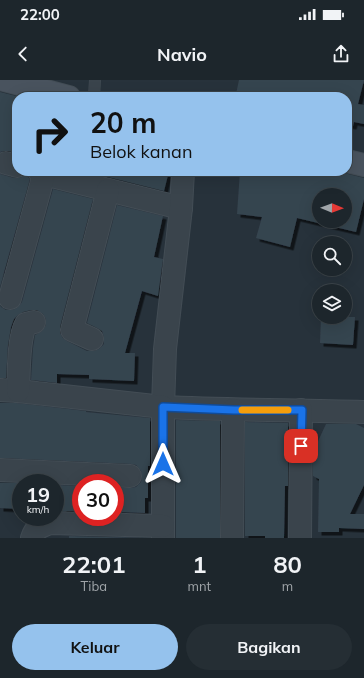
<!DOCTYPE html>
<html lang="id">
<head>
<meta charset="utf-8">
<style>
  :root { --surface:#1d262c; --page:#252e34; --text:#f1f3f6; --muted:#a0a5a9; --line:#3b4348; --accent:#95c2ed }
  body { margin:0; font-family:Mulish,sans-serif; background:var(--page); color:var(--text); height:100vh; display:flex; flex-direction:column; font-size:15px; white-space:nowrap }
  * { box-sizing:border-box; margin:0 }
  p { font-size:13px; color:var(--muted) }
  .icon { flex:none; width:22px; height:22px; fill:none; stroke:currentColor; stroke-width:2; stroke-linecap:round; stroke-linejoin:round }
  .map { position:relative; height:458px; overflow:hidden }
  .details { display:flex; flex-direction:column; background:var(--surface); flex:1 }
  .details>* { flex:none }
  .banner { position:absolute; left:12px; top:12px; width:340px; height:84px; border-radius:16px; box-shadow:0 4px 16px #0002,0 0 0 1px var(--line); background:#95c2ed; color:#111; overflow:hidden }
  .needle { width:26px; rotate:91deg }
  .tools { position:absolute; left:312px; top:108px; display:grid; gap:8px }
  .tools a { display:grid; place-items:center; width:40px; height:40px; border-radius:50%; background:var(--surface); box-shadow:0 4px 16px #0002,0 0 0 1px var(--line); font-size:20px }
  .speed { position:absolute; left:12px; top:394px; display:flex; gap:8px; font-size:20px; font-weight:700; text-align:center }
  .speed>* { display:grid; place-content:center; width:52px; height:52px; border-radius:50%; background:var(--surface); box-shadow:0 4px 16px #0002,0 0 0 1px var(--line); line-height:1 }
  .speed small { font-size:10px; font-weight:400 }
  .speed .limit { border:6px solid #d22; background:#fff; color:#111 }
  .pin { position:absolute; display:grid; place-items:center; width:34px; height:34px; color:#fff; margin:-17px; border-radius:8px; box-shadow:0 2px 6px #0006 }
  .me { position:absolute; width:44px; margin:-22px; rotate:0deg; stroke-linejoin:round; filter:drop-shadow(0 0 3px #0008) }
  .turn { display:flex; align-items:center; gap:14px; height:84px; padding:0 12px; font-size:18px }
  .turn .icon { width:52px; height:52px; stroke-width:2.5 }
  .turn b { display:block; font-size:28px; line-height:34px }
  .eta { display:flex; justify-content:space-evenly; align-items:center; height:68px; text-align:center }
  .eta b { font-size:24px; font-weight:700; line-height:28px }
  .primary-button { display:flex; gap:8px; margin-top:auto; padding:8px 12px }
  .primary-button a { flex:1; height:46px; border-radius:24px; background:var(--accent); color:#111; font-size:16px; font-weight:700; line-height:46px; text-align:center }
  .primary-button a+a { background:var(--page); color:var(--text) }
  .status { display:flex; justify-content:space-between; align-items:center; height:28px; padding:0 20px; background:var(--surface); direction:ltr }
  .status svg { height:11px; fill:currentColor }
  header { display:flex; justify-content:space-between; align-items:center; height:52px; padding:0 12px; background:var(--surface); font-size:18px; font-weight:700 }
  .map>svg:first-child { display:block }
</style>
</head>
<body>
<div class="status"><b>22:00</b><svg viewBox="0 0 49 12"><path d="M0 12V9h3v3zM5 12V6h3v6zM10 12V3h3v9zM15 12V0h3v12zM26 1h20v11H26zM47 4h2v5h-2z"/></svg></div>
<header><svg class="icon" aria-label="back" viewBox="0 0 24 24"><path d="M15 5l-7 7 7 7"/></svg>Navio<svg class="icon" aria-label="share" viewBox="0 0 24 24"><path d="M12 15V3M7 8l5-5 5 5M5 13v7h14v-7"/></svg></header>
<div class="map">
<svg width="364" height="458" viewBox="0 0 364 458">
  <defs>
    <filter id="shadow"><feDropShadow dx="3.5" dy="3.5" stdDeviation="0" flood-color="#0009"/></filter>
  </defs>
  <rect width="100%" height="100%" fill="#27323b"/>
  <g fill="#36444f" fill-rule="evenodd" filter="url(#shadow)">
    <polygon points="239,0 364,0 358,24 364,25 364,44 354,42 353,46 347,45 347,17 248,17 236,14"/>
    <polygon points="0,12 20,17 17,17 17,66 15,73 9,71 3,71 0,72"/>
    <polygon points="84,91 169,91 164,111"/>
    <path d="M240 91H340L344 93 364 98V119L356 152 297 138 290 167 256 158 262 137 237 134ZM319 115H345V141H319Z"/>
    <polygon points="27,93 28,97 30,99 0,207 0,94 14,98 20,98 25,95"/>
    <polygon points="53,109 93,119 60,247 60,253 63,258 67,261 87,271 94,271 99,269 104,264 104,257 102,251 97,248 87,243 117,125 163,136 154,177 163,179 158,216 142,211 125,273 135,273 134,301 89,299 89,295 57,294 57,303 31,300 33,268 35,255 42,251 46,245 46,239 43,234 37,230 31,230 23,232 18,235 14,239 11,247 8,265 6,298 0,298 0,225 1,227 6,230 13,230 18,227 22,222"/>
    <polygon points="321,237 355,237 353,265 320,263"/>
    <polygon points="0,323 17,323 86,331 86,332 150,338 150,386 148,386 148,418 145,418 145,433 115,432 115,408 130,408 136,407 141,402 142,397 141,391 136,385 131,384 0,378"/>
    <polygon points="176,340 220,341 220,458 176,458"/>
    <polygon points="245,342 288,343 288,406 285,406 284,458 265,458 265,456 245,456"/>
    <polygon points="326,344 356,344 364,348 364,405 350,434 364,434 364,449 339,448 339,452 318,452 319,399 313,396 313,372"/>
    <polygon points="0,403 21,403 20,429 0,428"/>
    <polygon points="55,405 81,406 81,431 63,431 63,420 55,419"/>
    <polygon points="69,456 144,458 69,458"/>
  </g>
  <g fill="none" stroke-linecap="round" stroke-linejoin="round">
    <defs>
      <polyline id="lane" points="94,17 95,0"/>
      <g id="street">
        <polyline points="6,83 17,86"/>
        <polyline points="39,91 44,94 181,128"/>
        <path d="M183 91 181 128 165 269 163 327C230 330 297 330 364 332"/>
        <polyline points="10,218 44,94"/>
        <polyline points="92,259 72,250 108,110"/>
        <polyline points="0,310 18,311 163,327 163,458"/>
        <path d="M18 311C19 294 18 258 26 244L34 242"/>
        <polyline points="0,390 130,396"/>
        <path d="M32 458C35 448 41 446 50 443L163 446"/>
        <polyline points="232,458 233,330"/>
        <polyline points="300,458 301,330"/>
      </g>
      <g id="secondary">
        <polyline points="4,0 69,17"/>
        <polyline points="347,81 364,85"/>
      </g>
    </defs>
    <use href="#lane" stroke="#434d55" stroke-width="12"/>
    <use href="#street" stroke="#434d55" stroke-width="24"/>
    <use href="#secondary" stroke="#434d55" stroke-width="24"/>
    <use href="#lane" stroke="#3a444c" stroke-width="11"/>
    <use href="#street" stroke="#3a444c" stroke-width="22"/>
    <use href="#secondary" stroke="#49535e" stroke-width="22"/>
  </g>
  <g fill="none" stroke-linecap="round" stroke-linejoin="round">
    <defs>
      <polyline id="route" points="163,384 163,327 234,330 302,330 301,366"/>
    </defs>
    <use href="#route" stroke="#114b97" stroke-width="10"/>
    <use href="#route" stroke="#1a73e8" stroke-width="7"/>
    <polyline stroke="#f59e0b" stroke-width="7" points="242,330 288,330"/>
  </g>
</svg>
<div class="tools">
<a><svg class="needle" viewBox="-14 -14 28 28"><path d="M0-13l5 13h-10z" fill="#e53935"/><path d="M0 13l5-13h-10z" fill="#a0a5a9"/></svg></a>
<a><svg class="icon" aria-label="search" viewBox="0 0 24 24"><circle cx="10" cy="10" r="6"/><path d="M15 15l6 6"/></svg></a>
<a><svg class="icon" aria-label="layers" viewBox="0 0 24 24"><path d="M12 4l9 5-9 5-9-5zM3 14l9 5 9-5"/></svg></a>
</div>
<div class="speed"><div>19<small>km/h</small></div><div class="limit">30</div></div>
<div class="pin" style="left:301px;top:366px;background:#d93025"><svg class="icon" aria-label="arrive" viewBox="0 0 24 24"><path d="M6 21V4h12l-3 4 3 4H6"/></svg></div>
<svg class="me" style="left:163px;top:384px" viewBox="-20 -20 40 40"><path d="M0-17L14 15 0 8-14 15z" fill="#1a73e8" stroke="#fff" stroke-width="4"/></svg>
<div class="banner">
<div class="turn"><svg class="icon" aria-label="right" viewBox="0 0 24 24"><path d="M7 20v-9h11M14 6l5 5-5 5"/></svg><div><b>20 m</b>Belok kanan</div></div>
</div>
</div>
<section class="details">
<div class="eta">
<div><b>22:01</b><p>Tiba</p></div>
<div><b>1</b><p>mnt</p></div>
<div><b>80</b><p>m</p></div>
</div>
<div class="primary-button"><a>Keluar</a><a>Bagikan</a></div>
</section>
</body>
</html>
